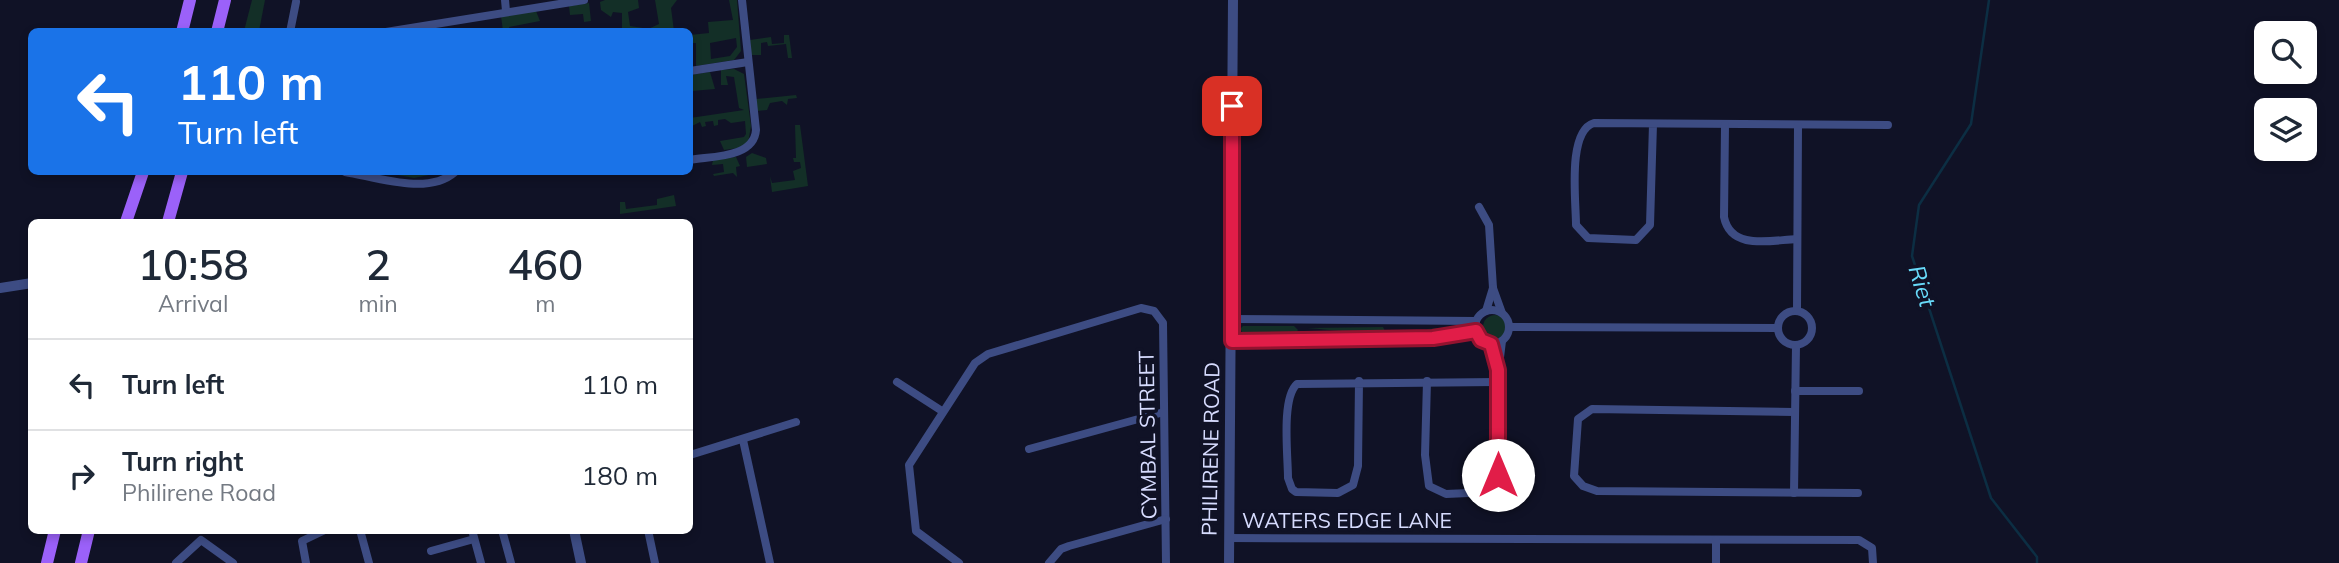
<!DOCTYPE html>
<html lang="en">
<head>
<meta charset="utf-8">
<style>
  :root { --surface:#fff; --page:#f2f2f3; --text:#1f2937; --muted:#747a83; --line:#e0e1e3 }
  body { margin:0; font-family:Mulish,sans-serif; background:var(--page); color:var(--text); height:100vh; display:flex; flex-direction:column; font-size:26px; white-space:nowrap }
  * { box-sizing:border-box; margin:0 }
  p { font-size:23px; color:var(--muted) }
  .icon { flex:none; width:38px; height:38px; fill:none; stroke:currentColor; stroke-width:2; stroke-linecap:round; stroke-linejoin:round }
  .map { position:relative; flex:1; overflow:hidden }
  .details { position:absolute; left:28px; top:219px; width:665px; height:315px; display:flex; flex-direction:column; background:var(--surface); border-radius:10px; box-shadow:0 4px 10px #0003 }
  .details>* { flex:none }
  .hud { position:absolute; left:28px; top:28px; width:665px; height:147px; border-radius:10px; box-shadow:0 4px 10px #0003; background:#1a73e8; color:#fff; overflow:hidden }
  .tools { position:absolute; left:2254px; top:21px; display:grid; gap:14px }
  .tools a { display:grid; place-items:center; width:63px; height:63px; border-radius:10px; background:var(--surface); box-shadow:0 4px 10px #0003; font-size:35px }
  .pin { position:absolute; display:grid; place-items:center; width:60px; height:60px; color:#fff; margin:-30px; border-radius:14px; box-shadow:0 4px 10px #0006 }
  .me { position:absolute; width:77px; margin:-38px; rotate:0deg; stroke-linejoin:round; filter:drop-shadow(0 0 5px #0008) }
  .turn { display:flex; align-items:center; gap:24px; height:147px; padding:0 35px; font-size:32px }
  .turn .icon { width:91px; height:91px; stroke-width:2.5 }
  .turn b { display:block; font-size:49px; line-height:60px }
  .eta { display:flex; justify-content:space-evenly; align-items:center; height:119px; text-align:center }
  .eta b { font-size:42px; font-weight:600; line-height:49px }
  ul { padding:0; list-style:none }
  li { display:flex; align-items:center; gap:21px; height:91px; padding:0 35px; border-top:2px solid var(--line) }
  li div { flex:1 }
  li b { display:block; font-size:26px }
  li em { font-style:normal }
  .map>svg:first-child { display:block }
</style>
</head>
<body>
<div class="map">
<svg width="2339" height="563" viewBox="0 0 2339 563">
  <rect width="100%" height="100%" fill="#101226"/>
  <g fill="#132f27" fill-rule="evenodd">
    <polygon points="252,0 265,0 259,31 244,31"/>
    <polygon points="605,0 638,0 639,8 628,12 630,26 643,28 644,31 659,24 655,0 677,0 671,8 674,31 622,31 622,13 613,12 611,17 601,10 600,2"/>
    <path d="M729 0H737L741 51 734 60 696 66V43H690V35L709 33 708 22 733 20ZM736 38 737 47 730 56 711 59 710 43Z"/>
    <polygon points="589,3 591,21 584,22 583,14 570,15 569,6"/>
    <polygon points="536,11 540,21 509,27 510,31 503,31 501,16"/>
    <polygon points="784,35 789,35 792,58 788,58 786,44 768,46 767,42 761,43 761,55 751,55 750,40 771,37 772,44 784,43"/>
    <polygon points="734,69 744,74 751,126 748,143 738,148 724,150 720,141 744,137 746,134 745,121 731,123 725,119 718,120 718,125 714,126 713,121 705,122 706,126 702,127 700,122 690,127 690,118 744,110 739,108 734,77 726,76 728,85 721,85 721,70"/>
    <polygon points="710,72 715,89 692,91 690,75"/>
    <polygon points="796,95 797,98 788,99 787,105 782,101 770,103 767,110 757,111 756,99"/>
    <polygon points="795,125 800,125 808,186 772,192 770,176 772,183 795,180 793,171 801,168 800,162 794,162 793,158 796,158"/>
    <polygon points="752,153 766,158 767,164 747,167 746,157"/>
    <polygon points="736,157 740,166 736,167 737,177 733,173 714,176 713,174 724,172 723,164 712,165 713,160"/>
    <polygon points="382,172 444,172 414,178"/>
    <polygon points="674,195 676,206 620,214 620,202 625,202 626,209 657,205 657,199"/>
    <circle cx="1495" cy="327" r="12"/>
    <polygon points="1243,326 1294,326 1298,330 1295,334 1243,333 1240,329"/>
    <polygon points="1472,326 1430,334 1427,329"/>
    <path d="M1383 327 1385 331 1383 333C1357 333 1333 330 1307 328Z"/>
  </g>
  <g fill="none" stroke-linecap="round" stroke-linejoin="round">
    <polyline stroke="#0c2e43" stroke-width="2.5" points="1989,0 1971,124 1919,205 1912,256 1991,498 2037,557 2037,563"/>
    <g stroke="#3d4c83" stroke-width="8">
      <polyline points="505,0 506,11"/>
      <polyline points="290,32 296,2"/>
      <polyline points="386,32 584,0"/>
      <polyline points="690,71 748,62"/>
      <path d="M1653 124 1650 225 1636 240 1588 238 1576 225C1576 201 1567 131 1594 123L1888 125"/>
      <path d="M1725 125 1724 217C1731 251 1771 240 1797 239"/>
      <path d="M690 160C712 156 754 158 756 130L742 0"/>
      <path d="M345 172C376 177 428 196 455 172"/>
      <polyline points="1479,207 1489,225 1493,288 1502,313"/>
      <circle cx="1492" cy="327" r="17"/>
      <circle cx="1795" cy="328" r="17"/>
      <polyline points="1486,311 1493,288"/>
      <polyline points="1797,311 1798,126"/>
      <polyline points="1232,319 1476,321"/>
      <polyline points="1509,327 1778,328"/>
      <polyline points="1232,341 1433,338 1476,331"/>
      <path d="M1359 381 1358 466 1353 485 1338 493 1296 492 1292 489 1288 478C1288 456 1281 398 1297 384L1497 382"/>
      <polyline points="1427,381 1425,455 1429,486 1446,494 1491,492 1498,475 1497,382 1502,341"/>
      <polyline points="897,382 942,411"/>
      <polyline points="1795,391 1859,391"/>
      <polyline points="1794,412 1592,409 1578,419 1574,476 1583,486 1597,491 1858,493"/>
      <polyline points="743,440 770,563"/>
      <polyline points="1029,449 1164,412"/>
      <polyline points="690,455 796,422"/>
      <polyline points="1794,493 1796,345"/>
      <polyline points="360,530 369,563"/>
      <polyline points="472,530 481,563"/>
      <polyline points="502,530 511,563"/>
      <polyline points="648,530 655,563"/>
      <polyline points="1229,538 1859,540 1872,548 1873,563"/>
      <polyline points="431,551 474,539"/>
      <polyline points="176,563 201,540 233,563"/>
      <polyline points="306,563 302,541 325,530"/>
      <polyline points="959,563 916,531 909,465 975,363 988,354 1141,308 1154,311 1163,323 1166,563"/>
      <polyline points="1049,563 1061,549 1069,546 1166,519"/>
      <polyline points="1716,563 1716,540"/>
    </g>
    <g stroke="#3d4c83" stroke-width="10">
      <polyline points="0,288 32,283"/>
      <polyline points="574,530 581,563"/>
      <polyline points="1229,563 1233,0"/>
    </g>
    <g stroke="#9b61f9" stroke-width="12">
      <polyline points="182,32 190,0"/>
      <polyline points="217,32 225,0"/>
      <polyline points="126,222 143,172"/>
      <polyline points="168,222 182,172"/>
      <polyline points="47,563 55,530"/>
      <polyline points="81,563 89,530"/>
    </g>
  </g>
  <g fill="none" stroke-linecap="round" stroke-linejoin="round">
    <defs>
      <polyline id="route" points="1232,106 1232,341 1433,338 1476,331 1481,340 1491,344 1498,370 1498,475"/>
    </defs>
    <use href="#route" stroke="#92132f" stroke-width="18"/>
    <use href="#route" stroke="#e11d48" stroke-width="12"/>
  </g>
  <g text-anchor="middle" stroke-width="7" stroke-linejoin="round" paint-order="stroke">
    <g font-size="21" fill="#d6dbfe" stroke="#101226">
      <text transform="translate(1148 435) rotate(-91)" y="7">CYMBAL STREET</text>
      <text transform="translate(1211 449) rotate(-89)" y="7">PHILIRENE ROAD</text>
      <text x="1347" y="528">WATERS EDGE LANE</text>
    </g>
    <g font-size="23" font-style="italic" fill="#68dbfa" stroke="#101226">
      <text transform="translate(1922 286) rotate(73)" y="8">Riet</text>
    </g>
  </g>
</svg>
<div class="tools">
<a><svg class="icon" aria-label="search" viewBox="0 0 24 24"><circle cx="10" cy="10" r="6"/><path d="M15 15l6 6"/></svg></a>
<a><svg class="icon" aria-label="layers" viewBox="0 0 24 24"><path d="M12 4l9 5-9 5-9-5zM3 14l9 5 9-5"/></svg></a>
</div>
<div class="pin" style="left:1232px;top:106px;background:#d93025"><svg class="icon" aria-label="arrive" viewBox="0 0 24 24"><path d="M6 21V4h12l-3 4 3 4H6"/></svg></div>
<svg class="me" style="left:1498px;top:475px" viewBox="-20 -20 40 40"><circle r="19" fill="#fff"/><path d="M0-13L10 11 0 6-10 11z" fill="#e11d48"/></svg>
<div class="hud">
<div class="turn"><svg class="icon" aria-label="left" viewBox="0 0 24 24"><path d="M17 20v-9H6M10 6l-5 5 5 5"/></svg><div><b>110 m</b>Turn left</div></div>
</div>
<section class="details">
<div class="eta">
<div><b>10:58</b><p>Arrival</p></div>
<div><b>2</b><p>min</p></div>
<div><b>460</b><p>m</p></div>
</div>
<ul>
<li><svg class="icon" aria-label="left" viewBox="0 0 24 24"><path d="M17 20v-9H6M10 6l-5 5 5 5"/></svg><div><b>Turn left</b></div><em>110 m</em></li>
<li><svg class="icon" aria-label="right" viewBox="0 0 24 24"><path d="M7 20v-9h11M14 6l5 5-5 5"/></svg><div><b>Turn right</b><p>Philirene Road</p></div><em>180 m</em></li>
</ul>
</section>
</div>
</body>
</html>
